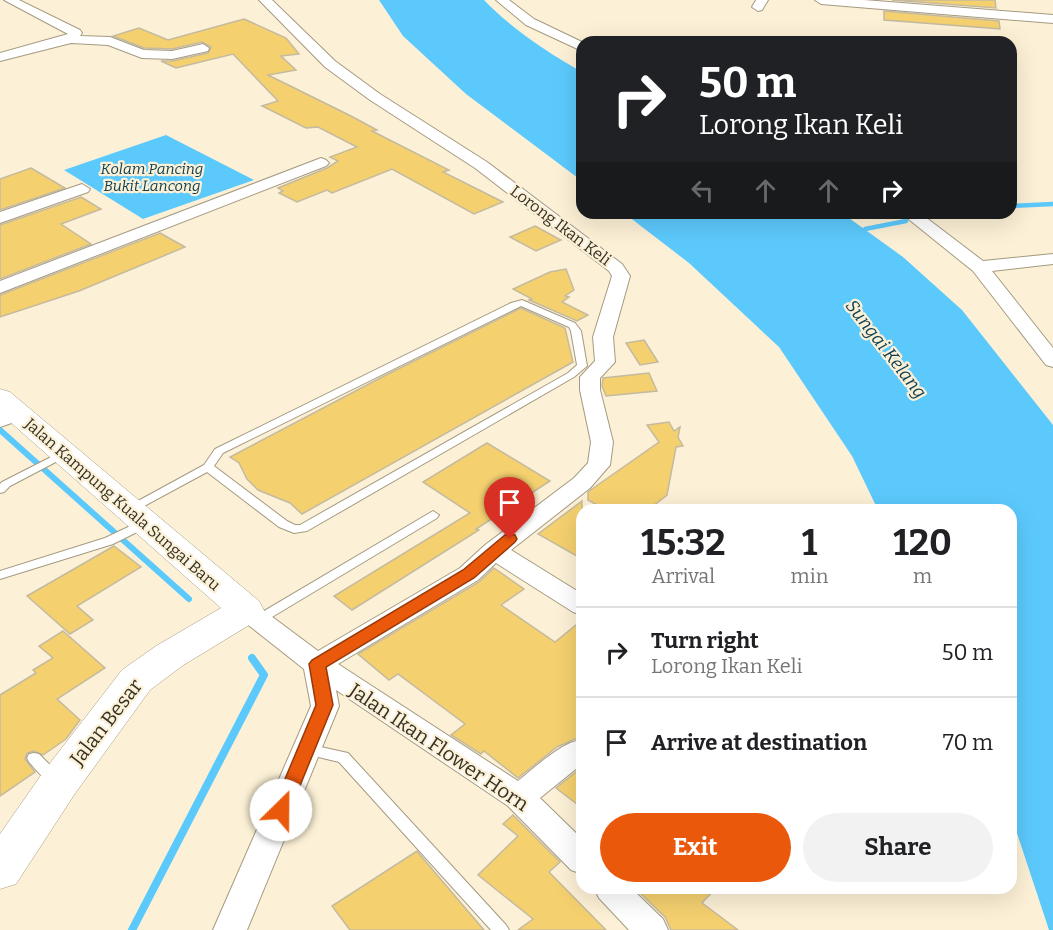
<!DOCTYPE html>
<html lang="en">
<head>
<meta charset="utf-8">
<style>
  :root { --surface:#fff; --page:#f2f2f2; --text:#202124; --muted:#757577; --line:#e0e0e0; --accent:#ea580c }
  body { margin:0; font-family:Bitter,serif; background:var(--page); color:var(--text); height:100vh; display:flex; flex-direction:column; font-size:22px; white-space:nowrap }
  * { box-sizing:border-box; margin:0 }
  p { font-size:20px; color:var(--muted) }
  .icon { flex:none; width:33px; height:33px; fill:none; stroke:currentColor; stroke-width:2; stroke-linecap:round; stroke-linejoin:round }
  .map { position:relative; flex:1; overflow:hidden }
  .drawer { position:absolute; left:576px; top:504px; width:441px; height:390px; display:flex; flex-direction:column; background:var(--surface); border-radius:18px; box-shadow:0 6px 24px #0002 }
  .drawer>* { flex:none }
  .top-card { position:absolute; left:576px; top:36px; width:441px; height:183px; border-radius:18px; box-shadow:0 6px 24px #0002; background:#202124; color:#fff; overflow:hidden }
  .pin { position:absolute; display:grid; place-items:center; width:51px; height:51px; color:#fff; margin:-62px -26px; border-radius:50% 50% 50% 0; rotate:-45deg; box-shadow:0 0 6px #0007 }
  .pin .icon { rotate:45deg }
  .me { position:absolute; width:66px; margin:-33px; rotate:23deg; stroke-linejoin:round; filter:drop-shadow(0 0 4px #0008) }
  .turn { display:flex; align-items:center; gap:21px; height:126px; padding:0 24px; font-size:27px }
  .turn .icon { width:78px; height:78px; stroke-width:2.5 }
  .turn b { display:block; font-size:42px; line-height:51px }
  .lanes { display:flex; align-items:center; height:57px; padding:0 24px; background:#0003; justify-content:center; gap:30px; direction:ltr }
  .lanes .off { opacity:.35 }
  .eta { display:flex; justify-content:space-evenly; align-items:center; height:102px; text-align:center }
  .eta b { font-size:36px; font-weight:700; line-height:42px }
  .primary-button { display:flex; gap:12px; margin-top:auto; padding:12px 24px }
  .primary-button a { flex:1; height:69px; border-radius:36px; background:var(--accent); color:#fff; font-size:24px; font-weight:700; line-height:69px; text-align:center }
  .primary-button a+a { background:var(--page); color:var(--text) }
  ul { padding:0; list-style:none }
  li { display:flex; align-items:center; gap:18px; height:90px; padding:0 24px; border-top:2px solid var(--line) }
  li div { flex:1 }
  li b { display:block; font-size:22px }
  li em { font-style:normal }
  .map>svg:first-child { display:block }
</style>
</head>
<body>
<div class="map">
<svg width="1053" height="930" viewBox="0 0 1053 930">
  <rect width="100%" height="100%" fill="#fcf1d6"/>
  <g fill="#5cc9fc">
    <path d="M379 0H484C512 29 547 52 582 72V181L466 94 403 36Z"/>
    <polygon points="166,135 254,180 143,219 64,170"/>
    <polygon points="624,213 842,213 903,257 962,310 1053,425 1053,930 1049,930 1011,815 1011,510 878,510 852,456 779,347 689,263"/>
  </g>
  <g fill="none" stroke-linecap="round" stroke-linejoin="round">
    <g stroke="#5cc9fc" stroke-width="4.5">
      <polyline points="1011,206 1053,204"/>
      <polyline points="937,215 946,213"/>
      <polyline points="865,229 906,221"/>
    </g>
    <polyline stroke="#5cc9fc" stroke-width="6" points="0,430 189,599"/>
    <polyline stroke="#5cc9fc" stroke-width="8" points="132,930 264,675 252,658"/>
  </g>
  <g fill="#f4d06f" stroke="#c4baa0" stroke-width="1.5">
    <polygon points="892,0 995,0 996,8"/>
    <polygon points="884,11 999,21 1000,29 884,20"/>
    <polygon points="244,19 286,38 299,54 281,56 296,70 268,75 351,116 377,130 372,131 449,170 443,172 503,202 474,214 392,169 332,193 327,190 297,202 279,193 283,191 278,188 327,168 338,161 330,157 357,147 318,127 306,128 262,106 278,101 233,54 176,68 161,61 172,61 208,53 211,47 202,42 172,49 144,48 113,36 139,28 168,40"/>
    <polygon points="31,168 65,188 0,210 0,179"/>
    <polygon points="81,197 101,209 61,224 91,244 0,279 0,225"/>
    <polygon points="535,226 557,238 561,240 536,251 510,237"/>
    <polygon points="160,233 185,247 79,291 0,317 0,295"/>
    <polygon points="566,269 574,290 565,296 569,297 562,302 588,315 577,321 529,300 532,299 513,289 550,272"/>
    <polygon points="521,308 565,328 573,362 302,514 290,503 258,490 247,479 239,463 230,457 384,376"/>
    <polygon points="644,340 658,362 640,365 626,343"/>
    <polygon points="649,373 657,391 606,396 602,386 603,378"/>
    <polygon points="669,422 674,431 680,427 678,437 683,446 676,447 667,495 648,510 606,510 588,500 588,492 592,489 659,442 647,425"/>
    <polygon points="487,443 550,481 476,529 479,530 352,610 334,596 470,513 423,482"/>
    <polygon points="582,501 582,559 538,534"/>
    <polygon points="114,546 141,567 77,606 93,620 70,634 27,596"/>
    <polygon points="494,568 524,589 501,605 555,642 582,620 582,739 575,739 557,747 518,778 484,751 481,754 451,735 465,724 398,674 389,680 358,654 479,582"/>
    <polygon points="63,631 105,668 57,699 80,720 66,739 43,755 34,751 27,753 25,759 35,772 0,796 0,695 36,673 33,670 53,658 39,646"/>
    <polygon points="582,767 582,808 556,788"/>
    <polygon points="513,815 560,862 549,872 606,930 518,930 533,919 478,875 518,836 503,824"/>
    <polygon points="417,851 420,855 484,930 350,930 332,906"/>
    <polygon points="645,888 716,888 702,903 738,930 671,930 665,917 640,893"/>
  </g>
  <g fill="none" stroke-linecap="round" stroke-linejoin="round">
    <defs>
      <g id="lane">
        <path d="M522 300 575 323 581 331 587 366 574 377 307 531 294 533 279 527 207 472 135 511 131 513 126 509 127 507 204 465 215 449 511 303ZM521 306 569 327 571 331 577 365 568 373 300 525H295L287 521 214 466 223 453Z"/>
        <polygon points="65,450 69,451 70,453 69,455 10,486 4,492 0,493 0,484 2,482"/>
        <polygon points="433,511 439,515 437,518 262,623 254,623 252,620 254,617"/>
        <polygon points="143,520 147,521 149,524 147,527 113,544 0,579 0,571 105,538"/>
        <polygon points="307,744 348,753 506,925 509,930 491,930 339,762 302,753 300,749 302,745"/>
        <path d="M34 753 39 754 60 775 62 779 60 783C47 786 37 770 29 762L27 758 29 754Z"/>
      </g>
      <g id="street">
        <polygon points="4,0 19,0 80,30 82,33 80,36 110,37 144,50 172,51 203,44 209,48 208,51 172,59 142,58 108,45 71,43 0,61 0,53 68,34"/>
        <path d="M259 0H272L335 61 380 94 487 162 622 264 630 276 613 337 615 362 600 378V390L613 442 610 465 590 488 511 550 582 594V615L573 612 496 563 478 580 338 664 518 781C531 771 567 737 582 741V764L540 798 582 839V874L571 870 508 806 336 690 339 706 247 930H213L311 706 304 669 237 616 233 610 237 604 246 601 255 604 318 651 460 568 485 545 574 478 588 463 591 442 580 390V377L595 361 593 337 612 276 609 271 475 168 370 100 325 67Z"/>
        <polygon points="496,0 509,0 534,19 582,42 582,51 526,25"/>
        <polygon points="756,0 768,0 762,10 758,11 752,7"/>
        <polygon points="815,0 864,0 1053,15 1053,23 821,4"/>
        <polygon points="321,158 326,160 329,163 326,166 0,293 0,281"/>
        <polygon points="82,184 90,189 88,192 0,223 0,212"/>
        <polygon points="901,213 920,213 983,261 1053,254 1053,264 992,271 1053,348 1053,367 1046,365 973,271"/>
        <polygon points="18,407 26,408 29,413 26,418 0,427 0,413"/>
        <polygon points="594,888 631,888 663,919 668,930 629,930 599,898"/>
      </g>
      <polygon id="secondary" points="0,389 10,392 259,601 264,610 259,619 182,666 150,690 74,795 16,884 0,889 0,834 44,771 122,670 156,646 221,608 0,413"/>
    </defs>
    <use href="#lane" stroke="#a49a81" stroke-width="2"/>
    <use href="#street" stroke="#a49a81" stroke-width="2"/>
    <use href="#secondary" stroke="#a49a81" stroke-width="1"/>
    <use href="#lane" fill="#fff" fill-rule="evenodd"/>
    <use href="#street" fill="#fff" fill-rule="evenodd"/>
    <use href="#secondary" fill="#fff" fill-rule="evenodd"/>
  </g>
  <polygon fill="#ea580c" stroke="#983908" stroke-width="1.5" points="510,534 515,535 517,539 515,542 474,578 326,667 333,705 288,815 281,817 275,815 272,810 316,705 309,664 312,660 463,570 505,535"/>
  <g text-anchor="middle" stroke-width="4.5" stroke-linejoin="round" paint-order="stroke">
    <g font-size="15" font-style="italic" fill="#0c3d51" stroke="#fcf1d6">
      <text x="152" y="174">Kolam Pancing<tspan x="152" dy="17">Bukit Lancong</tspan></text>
    </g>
    <g font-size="16" fill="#343126" stroke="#fcf1d6">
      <text transform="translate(561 225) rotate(37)" y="6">Lorong Ikan Keli</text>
      <text transform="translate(123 504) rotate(41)" y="6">Jalan Kampung Kuala Sungai Baru</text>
    </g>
    <g font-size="18" font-style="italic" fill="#0c3d51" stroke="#fcf1d6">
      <text transform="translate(886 349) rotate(52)" y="6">Sungai Kelang</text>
    </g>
    <g font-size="20" fill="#343126" stroke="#fcf1d6">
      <text transform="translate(106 722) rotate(-52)" y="7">Jalan Besar</text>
      <text transform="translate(439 747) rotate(34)" y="7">Jalan Ikan Flower Horn</text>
    </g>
  </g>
</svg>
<div class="pin" style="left:510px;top:539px;background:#d93025"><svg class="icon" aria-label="arrive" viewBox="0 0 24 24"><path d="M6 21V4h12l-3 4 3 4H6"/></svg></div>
<svg class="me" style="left:281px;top:810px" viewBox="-20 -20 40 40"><circle r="19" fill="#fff"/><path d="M0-13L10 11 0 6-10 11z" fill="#ea580c"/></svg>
<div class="top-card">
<div class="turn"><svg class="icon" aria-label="right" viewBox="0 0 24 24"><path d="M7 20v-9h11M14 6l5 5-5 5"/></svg><div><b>50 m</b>Lorong Ikan Keli</div></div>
<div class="lanes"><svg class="icon off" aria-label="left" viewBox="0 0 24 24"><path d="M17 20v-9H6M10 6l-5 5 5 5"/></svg><svg class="icon off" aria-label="ahead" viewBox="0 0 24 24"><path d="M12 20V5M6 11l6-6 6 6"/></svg><svg class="icon off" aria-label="ahead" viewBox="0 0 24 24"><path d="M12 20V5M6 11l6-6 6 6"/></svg><svg class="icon" aria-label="right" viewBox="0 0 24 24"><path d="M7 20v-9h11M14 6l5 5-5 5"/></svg></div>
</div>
<section class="drawer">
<div class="eta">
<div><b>15:32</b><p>Arrival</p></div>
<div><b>1</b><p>min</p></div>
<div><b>120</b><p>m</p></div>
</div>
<ul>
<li><svg class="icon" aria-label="right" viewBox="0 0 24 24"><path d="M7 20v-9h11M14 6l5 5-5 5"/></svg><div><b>Turn right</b><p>Lorong Ikan Keli</p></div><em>50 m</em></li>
<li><svg class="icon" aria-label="arrive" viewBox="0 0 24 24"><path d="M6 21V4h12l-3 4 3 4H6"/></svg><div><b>Arrive at destination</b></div><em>70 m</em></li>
</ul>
<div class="primary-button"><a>Exit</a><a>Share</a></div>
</section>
</div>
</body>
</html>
